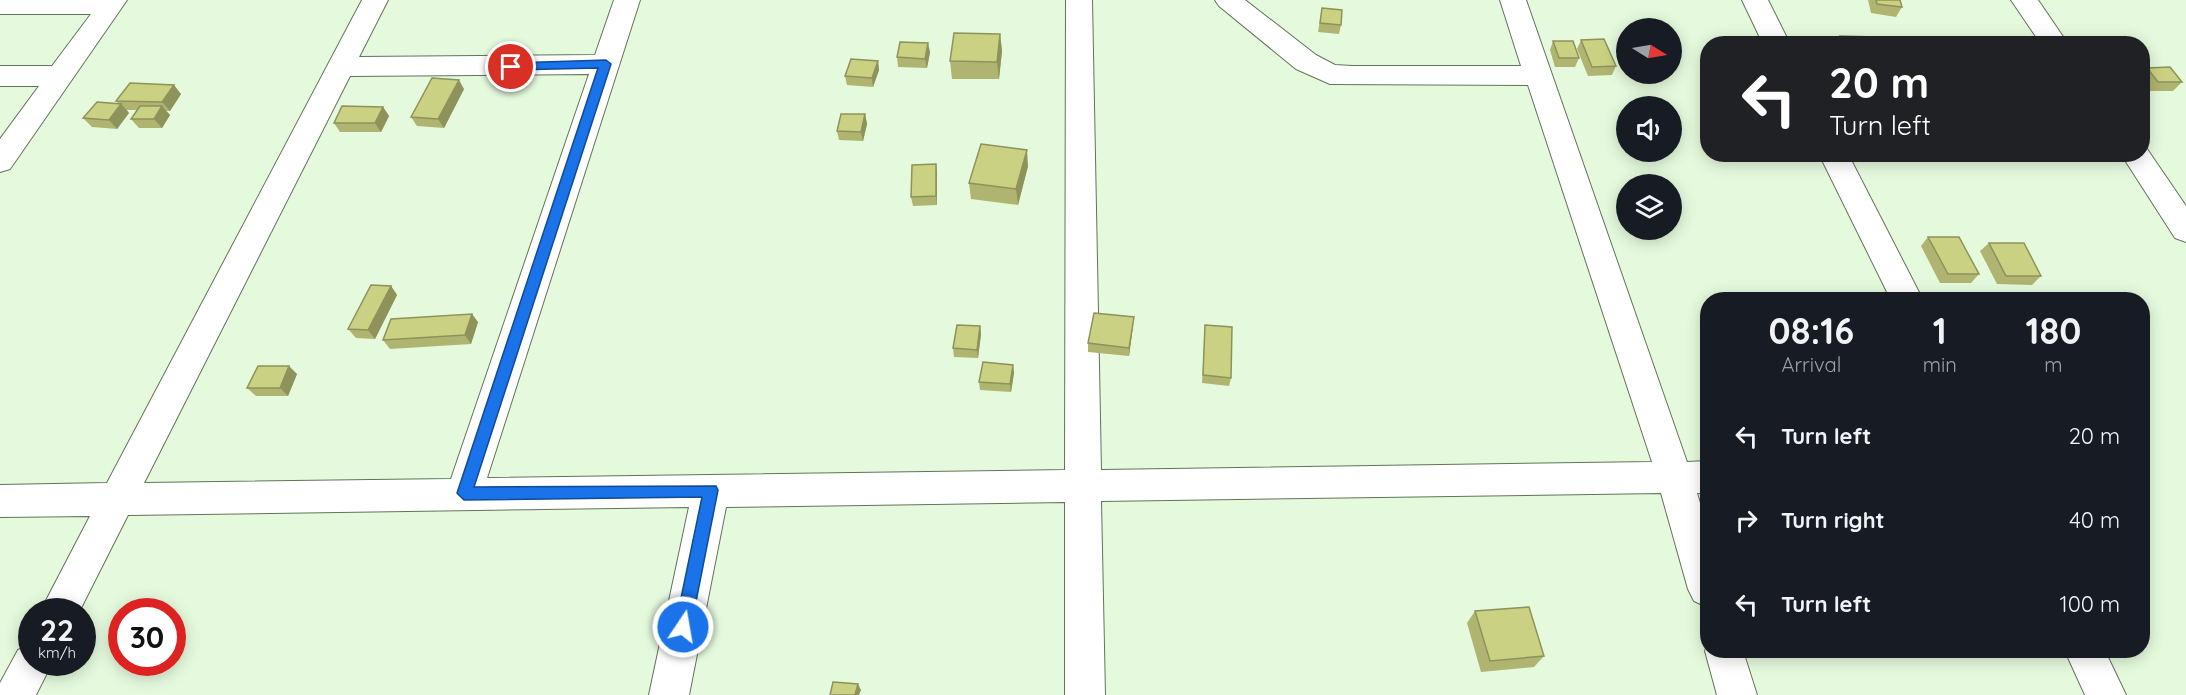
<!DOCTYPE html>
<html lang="en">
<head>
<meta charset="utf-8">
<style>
  :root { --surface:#171b24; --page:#242831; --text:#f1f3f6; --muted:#9ea1a6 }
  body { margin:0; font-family:Quicksand,sans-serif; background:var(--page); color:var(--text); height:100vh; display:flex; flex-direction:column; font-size:22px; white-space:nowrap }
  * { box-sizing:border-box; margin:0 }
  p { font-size:20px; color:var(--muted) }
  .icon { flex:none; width:33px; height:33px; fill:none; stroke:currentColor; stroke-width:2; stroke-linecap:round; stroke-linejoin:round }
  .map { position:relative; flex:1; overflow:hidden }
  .side { position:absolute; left:1700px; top:292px; width:450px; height:366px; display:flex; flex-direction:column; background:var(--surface); border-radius:24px; box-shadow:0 3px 15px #0003 }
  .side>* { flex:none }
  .banner { position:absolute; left:1700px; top:36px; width:450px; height:126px; border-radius:24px; box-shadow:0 3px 15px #0003; background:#202124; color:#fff; overflow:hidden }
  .needle { width:39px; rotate:101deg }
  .buttons { position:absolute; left:1616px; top:18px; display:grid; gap:12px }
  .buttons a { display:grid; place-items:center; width:66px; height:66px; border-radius:50%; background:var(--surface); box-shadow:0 3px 15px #0003; font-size:30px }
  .speed { position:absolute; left:18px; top:598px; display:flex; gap:12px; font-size:30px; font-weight:700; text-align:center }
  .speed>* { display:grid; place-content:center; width:78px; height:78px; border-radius:50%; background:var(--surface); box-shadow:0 3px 15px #0003; line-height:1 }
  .speed small { font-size:15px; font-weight:400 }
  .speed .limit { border:9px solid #d22; background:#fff; color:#111 }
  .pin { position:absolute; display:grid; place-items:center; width:51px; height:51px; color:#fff; margin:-26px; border:3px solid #fff; border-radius:50%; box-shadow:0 2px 6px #0007 }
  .me { position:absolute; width:66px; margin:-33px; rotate:12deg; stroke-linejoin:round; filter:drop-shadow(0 0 4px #0008) }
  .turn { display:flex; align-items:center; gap:21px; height:126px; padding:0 30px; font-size:27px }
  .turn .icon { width:78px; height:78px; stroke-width:2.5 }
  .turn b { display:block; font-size:42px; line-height:51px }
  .eta { display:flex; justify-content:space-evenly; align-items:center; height:102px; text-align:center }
  .eta b { font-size:36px; font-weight:800; line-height:42px }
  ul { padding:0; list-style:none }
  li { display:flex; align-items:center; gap:18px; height:84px; padding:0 30px }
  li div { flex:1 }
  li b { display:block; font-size:22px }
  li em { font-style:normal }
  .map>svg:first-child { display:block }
</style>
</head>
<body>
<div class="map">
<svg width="2186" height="695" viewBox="0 0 2186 695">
  <rect width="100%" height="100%" fill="#e5fadd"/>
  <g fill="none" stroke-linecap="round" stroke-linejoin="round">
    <defs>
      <g id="street">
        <polygon points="0,0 127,0 10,169 0,172 0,139 39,86 0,86 0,66 52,66 91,14 0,14"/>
        <path d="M362 0H388L359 57 595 55 614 0H640L487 478 1065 470 1066 0H1092L1101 470 1652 462 1528 85 1330 84 1296 69 1219 6 1215 0H1245L1316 55 1335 65 1352 66H1521L1500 0H1526L1687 462 1707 461V493H1697L1707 526V607L1694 601 1688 589 1661 493 1101 501 1105 695H1065V502L726 507 689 695H649L689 507 128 515 79 612H40L90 516 0 517V485L107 483ZM589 74 451 479 144 483 350 76Z"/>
        <polygon points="1742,0 1768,0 1790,44 1763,44"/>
        <polygon points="2011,0 2038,0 2068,44 2041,44"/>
        <polygon points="2142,145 2145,146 2186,206 2186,242 2175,238 2121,154 2142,154"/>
        <polygon points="1819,154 1848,154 1923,300 1891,300"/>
        <polygon points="32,644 32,663 52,663 36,695 0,695 0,683 18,650"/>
        <polygon points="1707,645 1707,651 1743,651 1757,695 1717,695 1705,651"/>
        <polygon points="2065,651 2105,651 2126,695 2085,695"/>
      </g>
    </defs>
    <use href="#street" stroke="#61745a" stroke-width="2"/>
    <use href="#street" fill="#fff" fill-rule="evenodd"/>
  </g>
  <g fill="#afb470">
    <polygon points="1868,0 1900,0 1902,7 1896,17 1871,13"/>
    <polygon points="1322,8 1341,25 1339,34 1318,32"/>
    <polygon points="1000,34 1002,51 999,79 952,79 950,61"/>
    <polygon points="1840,36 1879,43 1883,38 1903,44 1835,44"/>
    <polygon points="1581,40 1616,66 1612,75 1588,76 1577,49"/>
    <polygon points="1553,41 1579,58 1575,67 1555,67 1550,50"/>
    <polygon points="930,52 927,68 898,67 897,57"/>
    <polygon points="878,61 879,70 873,87 847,85 845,76"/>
    <polygon points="2147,68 2182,82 2173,91 2150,91 2142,82 2142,73"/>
    <polygon points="464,89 444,128 417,126 411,117"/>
    <polygon points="181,94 170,111 166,111 170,115 162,128 139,128 131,119 137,110 127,110 129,113 117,129 92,127 83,118 119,104 116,101"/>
    <polygon points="383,107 389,116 381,132 340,132 334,123"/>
    <polygon points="865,114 867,124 863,141 839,140 837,131"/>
    <polygon points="936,164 937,173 937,205 913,206 911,197"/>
    <polygon points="1028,166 1018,205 971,199 969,183"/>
    <polygon points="1928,237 1979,274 1971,283 1940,283 1921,246"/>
    <polygon points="1989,243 2041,276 2032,285 1997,284 1980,251"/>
    <polygon points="391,286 397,295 375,339 356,338 348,329"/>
    <polygon points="478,322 471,344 390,349 383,340"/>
    <polygon points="1205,325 1231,378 1229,386 1202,383"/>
    <polygon points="980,326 981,334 978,358 954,357 953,348"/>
    <polygon points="1133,326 1129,356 1088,352 1088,343"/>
    <polygon points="1013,365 1014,373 1011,392 980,390 979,382"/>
    <polygon points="297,374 288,396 256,396 247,388"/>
    <polygon points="1475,611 1544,656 1534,667 1481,672 1467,623"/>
  </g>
  <g fill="#8e925b">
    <polygon points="1000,34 1002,51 999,79 997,62"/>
    <polygon points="928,43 930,52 927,68 925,59"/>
    <polygon points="878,61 879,70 873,87 872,78"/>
    <polygon points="459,80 464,89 444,128 438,119"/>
    <polygon points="174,85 181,94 170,111 162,102"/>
    <polygon points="121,104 129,113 117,129 109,120"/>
    <polygon points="162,106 170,115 162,128 154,119"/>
    <polygon points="383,107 389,116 381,132 375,123"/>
    <polygon points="865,114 867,124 863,141 861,132"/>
    <polygon points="1027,150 1028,166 1018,205 1016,189"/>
    <polygon points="936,164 937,173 937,205 936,196"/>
    <polygon points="391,286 397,295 375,339 368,330"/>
    <polygon points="472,314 478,322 471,344 465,335"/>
    <polygon points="1134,317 1133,326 1129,356 1129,348"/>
    <polygon points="980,326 981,334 978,358 977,350"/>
    <polygon points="1013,365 1014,373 1011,392 1010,384"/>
    <polygon points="289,366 297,374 288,396 280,388"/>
    <polygon points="858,684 861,690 859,695 855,695"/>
  </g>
  <g fill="#cbd182" stroke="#8e925b" stroke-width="1.5">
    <polygon points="1876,0 1900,0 1902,7 1877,4"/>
    <polygon points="1322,8 1342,10 1341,25 1320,23"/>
    <polygon points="954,33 1000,34 997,62 950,61"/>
    <polygon points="1840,36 1876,37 1880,44 1843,44"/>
    <polygon points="1899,37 1903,44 1886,44 1883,38"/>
    <polygon points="1604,39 1616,66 1592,67 1581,40"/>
    <polygon points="1553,41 1573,41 1579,58 1559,58"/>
    <polygon points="900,42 928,43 925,59 897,57"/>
    <polygon points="851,59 878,61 872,78 845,76"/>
    <polygon points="2170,67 2182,82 2158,82 2147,68"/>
    <polygon points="432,78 459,80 438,119 411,117"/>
    <polygon points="130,83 174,85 162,102 116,101"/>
    <polygon points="97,102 121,104 109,120 83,118"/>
    <polygon points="140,106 162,106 154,119 131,119"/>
    <polygon points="342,106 383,107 375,123 334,123"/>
    <polygon points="841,114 865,114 861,132 837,131"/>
    <polygon points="981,144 1027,150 1016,189 969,183"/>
    <polygon points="936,164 936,196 911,197 912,165"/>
    <polygon points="1928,237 1959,237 1979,274 1948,274"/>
    <polygon points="1989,243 2024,243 2041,276 2006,276"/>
    <polygon points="371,285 391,286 368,330 348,329"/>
    <polygon points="1094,313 1134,317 1129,348 1088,343"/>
    <polygon points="472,314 465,335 383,340 391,319"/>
    <polygon points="957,325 980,326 977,350 953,348"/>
    <polygon points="1205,325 1232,327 1231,378 1203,375"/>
    <polygon points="983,362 1013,365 1010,384 979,382"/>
    <polygon points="258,366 289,366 280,388 247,388"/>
    <polygon points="1529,607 1544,656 1490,661 1475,611"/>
    <polygon points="833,682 858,684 855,695 830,695"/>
  </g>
  <polygon fill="#1a73e8" stroke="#114b97" stroke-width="1.5" points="606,60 611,64 474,487 716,486 718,490 691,627 689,632 683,634 677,632 675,627 702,497 464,500 457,493 598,68 511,70 506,67 511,63"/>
</svg>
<div class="buttons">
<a><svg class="needle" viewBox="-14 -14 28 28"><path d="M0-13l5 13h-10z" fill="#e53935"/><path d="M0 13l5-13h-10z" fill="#9ea1a6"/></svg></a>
<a><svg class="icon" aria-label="sound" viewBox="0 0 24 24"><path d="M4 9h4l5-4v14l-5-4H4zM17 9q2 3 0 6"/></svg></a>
<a><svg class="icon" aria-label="layers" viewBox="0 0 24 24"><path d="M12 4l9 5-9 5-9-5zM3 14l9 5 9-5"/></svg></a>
</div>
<div class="speed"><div>22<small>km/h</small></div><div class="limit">30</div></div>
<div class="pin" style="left:511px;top:67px;background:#d93025"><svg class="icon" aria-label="arrive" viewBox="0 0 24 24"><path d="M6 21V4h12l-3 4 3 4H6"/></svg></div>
<svg class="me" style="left:683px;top:627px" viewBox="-20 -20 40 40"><circle r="17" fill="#1a73e8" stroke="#fff" stroke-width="3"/><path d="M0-11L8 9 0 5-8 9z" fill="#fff"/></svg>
<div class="banner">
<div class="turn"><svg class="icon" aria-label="left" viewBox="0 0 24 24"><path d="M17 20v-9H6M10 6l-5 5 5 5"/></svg><div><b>20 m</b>Turn left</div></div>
</div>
<section class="side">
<div class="eta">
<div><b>08:16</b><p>Arrival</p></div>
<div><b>1</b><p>min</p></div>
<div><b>180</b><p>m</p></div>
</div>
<ul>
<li><svg class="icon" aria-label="left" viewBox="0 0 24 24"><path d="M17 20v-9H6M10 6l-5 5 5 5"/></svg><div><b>Turn left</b></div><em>20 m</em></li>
<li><svg class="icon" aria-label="right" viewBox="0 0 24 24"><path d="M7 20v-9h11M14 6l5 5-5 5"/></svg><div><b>Turn right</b></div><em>40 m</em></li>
<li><svg class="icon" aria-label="left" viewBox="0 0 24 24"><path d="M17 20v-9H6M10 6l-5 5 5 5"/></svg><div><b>Turn left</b></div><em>100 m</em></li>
</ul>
</section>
</div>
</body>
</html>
